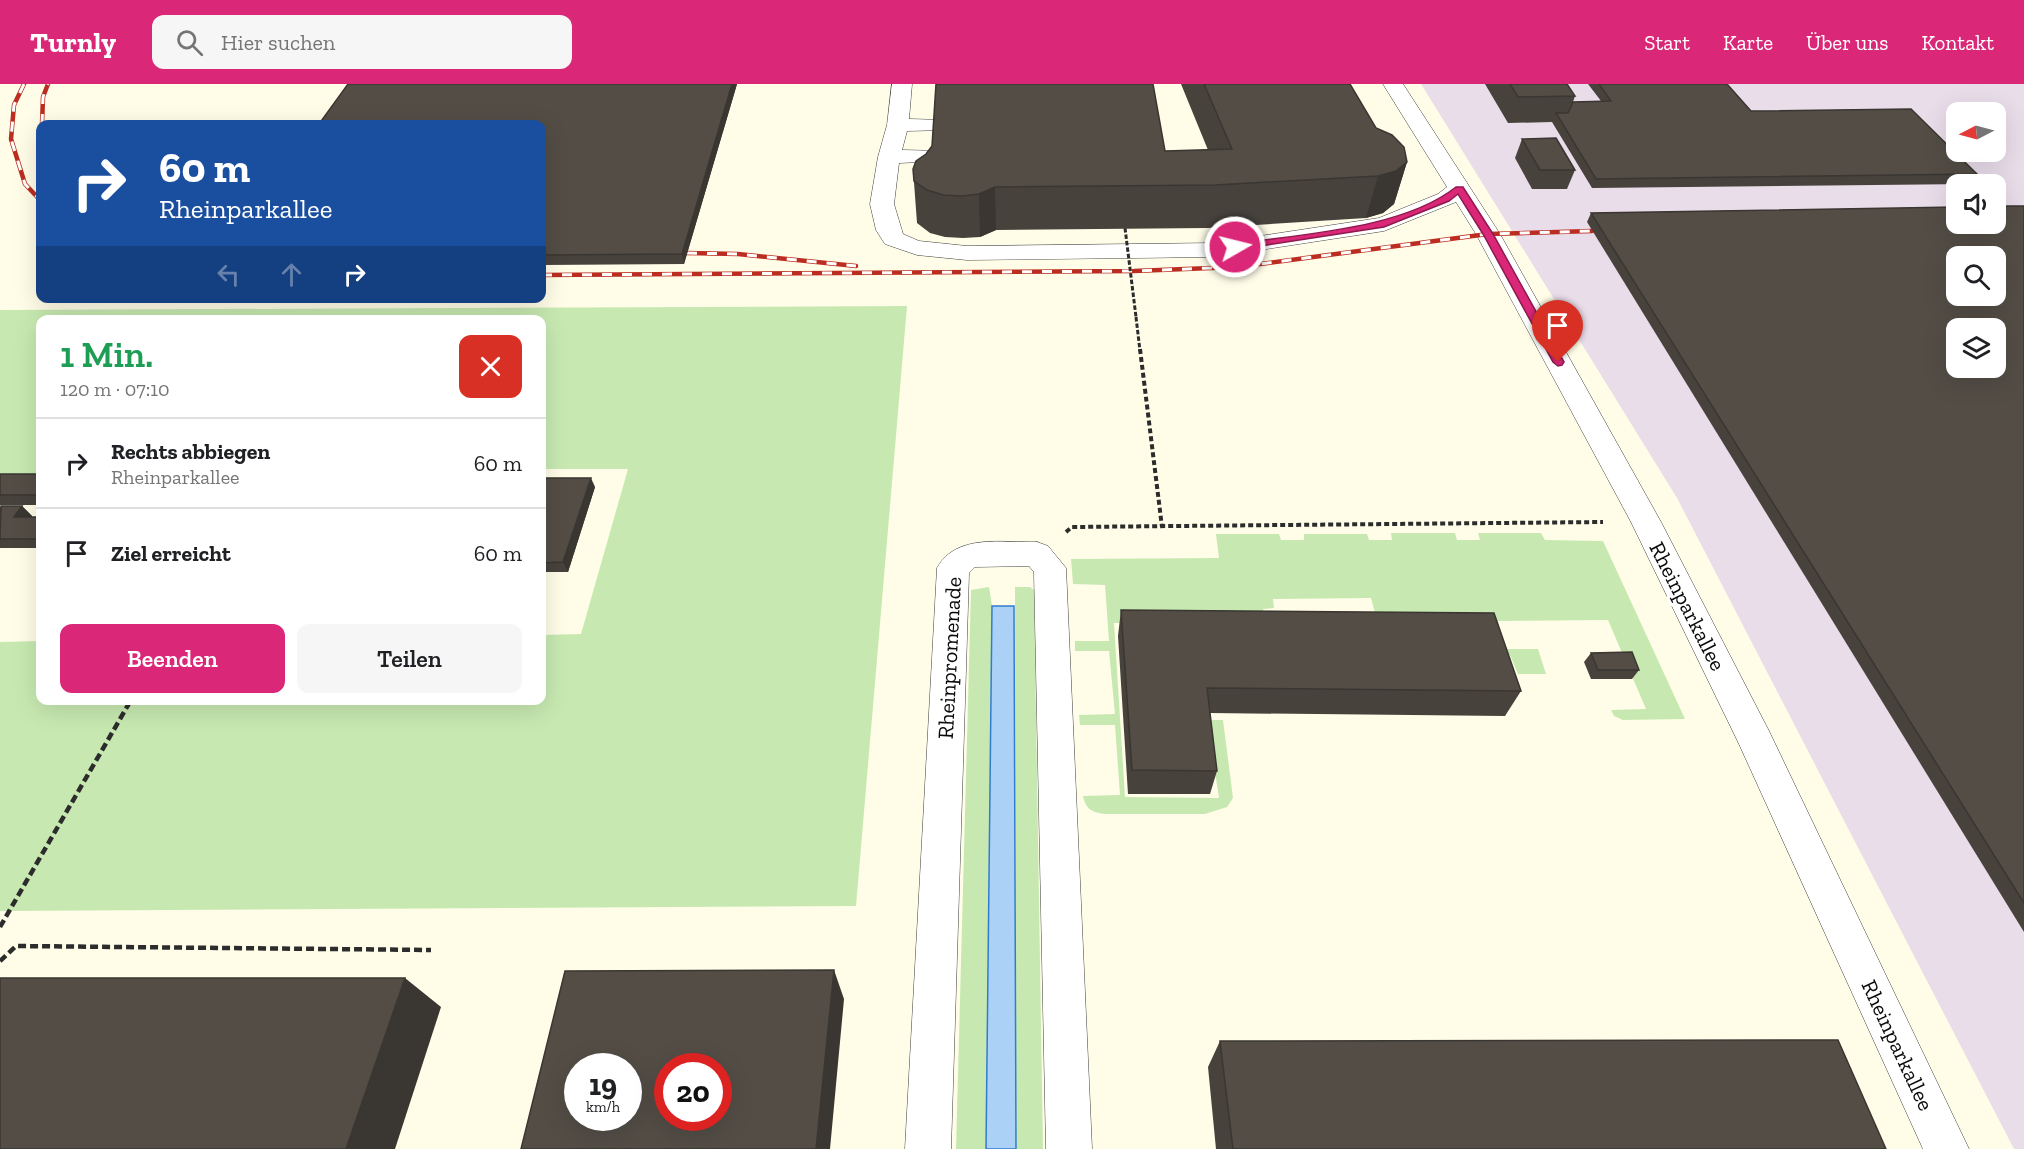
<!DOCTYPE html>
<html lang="de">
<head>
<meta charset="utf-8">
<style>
  :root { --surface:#fff; --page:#f6f6f6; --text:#202124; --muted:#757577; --line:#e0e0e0; --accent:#db2777 }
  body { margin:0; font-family:"Zilla Slab",serif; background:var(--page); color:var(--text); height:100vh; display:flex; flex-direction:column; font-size:22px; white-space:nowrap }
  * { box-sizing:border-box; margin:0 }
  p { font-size:20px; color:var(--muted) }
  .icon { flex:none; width:33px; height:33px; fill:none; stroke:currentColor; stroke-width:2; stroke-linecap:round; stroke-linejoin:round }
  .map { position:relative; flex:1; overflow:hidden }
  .sheet { position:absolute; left:36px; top:231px; width:510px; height:390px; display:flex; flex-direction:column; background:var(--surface); border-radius:12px; box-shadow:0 6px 24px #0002 }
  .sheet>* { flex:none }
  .hud { position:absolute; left:36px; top:36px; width:510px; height:183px; border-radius:12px; box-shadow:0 6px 24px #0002; background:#1a4fa0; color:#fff; overflow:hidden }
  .needle { width:39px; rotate:264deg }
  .tools { position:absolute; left:1946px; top:18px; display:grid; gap:12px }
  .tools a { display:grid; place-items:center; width:60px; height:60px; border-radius:12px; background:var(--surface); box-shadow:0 6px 24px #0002; font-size:30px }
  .speed { position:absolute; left:564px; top:969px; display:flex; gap:12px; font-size:30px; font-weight:700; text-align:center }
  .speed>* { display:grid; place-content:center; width:78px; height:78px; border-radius:50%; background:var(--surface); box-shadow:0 6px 24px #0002; line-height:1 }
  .speed small { font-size:15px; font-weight:400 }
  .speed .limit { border:9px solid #d22; background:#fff; color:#111 }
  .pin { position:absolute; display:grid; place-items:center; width:51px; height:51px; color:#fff; margin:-62px -26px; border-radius:50% 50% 50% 0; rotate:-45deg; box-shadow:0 0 6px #0007 }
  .pin .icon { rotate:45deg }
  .me { position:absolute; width:66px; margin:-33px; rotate:82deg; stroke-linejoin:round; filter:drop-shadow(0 0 4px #0008) }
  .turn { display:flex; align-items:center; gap:21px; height:126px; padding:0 24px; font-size:27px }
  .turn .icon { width:78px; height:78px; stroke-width:2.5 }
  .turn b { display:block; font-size:42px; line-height:51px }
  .lanes { display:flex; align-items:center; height:57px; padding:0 24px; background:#0003; justify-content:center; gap:30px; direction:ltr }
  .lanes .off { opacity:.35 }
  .round { display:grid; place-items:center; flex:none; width:63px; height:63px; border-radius:12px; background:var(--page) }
  .summary { display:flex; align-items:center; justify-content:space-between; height:102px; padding:0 24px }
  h1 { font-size:36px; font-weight:600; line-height:45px; color:#1e9e55 }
  .cta { display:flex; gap:12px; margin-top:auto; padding:12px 24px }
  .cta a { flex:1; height:69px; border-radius:12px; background:var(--accent); color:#fff; font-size:24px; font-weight:600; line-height:69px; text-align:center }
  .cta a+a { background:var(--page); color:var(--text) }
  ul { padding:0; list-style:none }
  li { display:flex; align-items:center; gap:18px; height:90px; padding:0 24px; border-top:2px solid var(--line) }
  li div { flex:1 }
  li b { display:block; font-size:22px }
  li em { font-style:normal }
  header { display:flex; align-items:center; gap:36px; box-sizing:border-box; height:84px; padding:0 30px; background:var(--accent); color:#fff }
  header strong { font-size:28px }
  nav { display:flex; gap:33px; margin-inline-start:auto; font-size:21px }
  .search { width:420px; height:54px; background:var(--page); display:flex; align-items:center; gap:15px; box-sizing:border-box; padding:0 21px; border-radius:12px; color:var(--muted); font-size:22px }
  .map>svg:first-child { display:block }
</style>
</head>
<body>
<header>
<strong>Turnly</strong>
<div class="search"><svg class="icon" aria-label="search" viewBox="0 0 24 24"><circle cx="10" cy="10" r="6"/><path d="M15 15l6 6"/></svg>Hier suchen</div>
<nav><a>Start</a><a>Karte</a><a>Über uns</a><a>Kontakt</a></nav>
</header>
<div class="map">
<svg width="2024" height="1065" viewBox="0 0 2024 1065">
  <rect width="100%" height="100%" fill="#fffde7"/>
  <path fill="#eaddea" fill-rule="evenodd" d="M1421 0H2024V1065H2014L1677 414ZM1956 28H1995V68H1956ZM1956 100H1995V140H1956ZM1956 172H1995V212H1956ZM1956 244H1995V284H1956Z"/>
  <g fill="#c7e9b1">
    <polygon points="907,222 856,822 0,827 0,558 40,557 40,616 542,616 542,551 581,550 628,385 542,385 542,236 40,236 40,391 0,391 0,226"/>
    <path d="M1391 449H1455L1457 456H1480L1478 449H1541L1545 456 1603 457 1685 635 1623 636 1614 632 1611 626 1646 625 1608 536 1493 537 1504 565H1538L1546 590H1518L1510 571H1490L1380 548 1371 514 1273 515 1274 524 1263 525 1266 540 1114 539 1125 713 1219 714 1207 636H1223L1233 714 1227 723 1205 730H1104C1092 728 1086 726 1083 712L1120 711 1115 641H1080L1079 631 1115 630 1109 567H1075V557H1109L1105 501 1073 500 1071 475 1219 474 1216 450H1279L1281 456H1304V450H1367L1369 456H1392Z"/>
    <polygon points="989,503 992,522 986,1065 956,1065 971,506"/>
    <polygon points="1015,503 1030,503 1034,506 1043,1065 1016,1065"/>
  </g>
  <polygon fill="#abd1f7" stroke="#317ccf" stroke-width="1.5" points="992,522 1014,522 1016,1065 986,1065"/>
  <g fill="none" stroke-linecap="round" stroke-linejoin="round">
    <defs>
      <g id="minor">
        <polygon points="892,0 912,0 909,35 946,36 949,41 946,46 907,47 902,66 944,67 947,72 944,77 899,79 894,120 903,150 919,157 967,162 1214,159 1379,134 1438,110 1447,103 1383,0 1403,0 1500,150 1661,438 1769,647 1969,1065 1923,1065 1739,660 1631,438 1476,150 1456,118 1384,147 1214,173 967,176 917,171 885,160 876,146 870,120 878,73 887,41"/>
        <path d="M1037 458 1048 462 1066 484 1092 1065H1046L1034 488 1029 482 975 483 969 489 951 1065H905L937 484C956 449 1003 459 1037 458Z"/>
      </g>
    </defs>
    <use href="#minor" stroke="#3d3d3d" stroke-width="1"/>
    <polyline stroke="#2c2c2c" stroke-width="3" stroke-dasharray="4.5 2" stroke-linecap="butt" points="1136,233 1140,267"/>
    <g stroke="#2c2c2c" stroke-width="4" stroke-dasharray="5 3" stroke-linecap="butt">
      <polyline points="1140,265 1162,443"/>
      <polyline points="1066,448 1072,443 1603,438"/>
    </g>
    <g stroke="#2c2c2c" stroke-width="4.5" stroke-dasharray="8 4" stroke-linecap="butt">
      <polyline points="0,843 131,616"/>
      <polyline points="0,877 16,862 431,866"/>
    </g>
    <use href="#minor" fill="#fff" fill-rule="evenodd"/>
    <defs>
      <g id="rail">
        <polyline points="24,0 14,21 11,55 25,100 40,116"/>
        <polyline points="42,40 43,13 48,0"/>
        <polyline points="687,169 738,170 856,182"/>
        <polyline points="542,191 1134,187 1237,183 1488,150 1592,147"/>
      </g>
    </defs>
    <use href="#rail" stroke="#bb2d21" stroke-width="4.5"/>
    <use href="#rail" stroke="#fff" stroke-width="3" stroke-dasharray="10" stroke-linecap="butt"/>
    <polyline stroke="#2c2c2c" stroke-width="3" stroke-dasharray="4.5 2" stroke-linecap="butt" points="1125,144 1136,233"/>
  </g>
  <g fill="#47423c">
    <polygon points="348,0 737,0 684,180 542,181 542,40"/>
    <polygon points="1181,0 1350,0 1376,44 1407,78 1394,120 1383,129 1366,134 1208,144 996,146 980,153 963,154 945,153 930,149 917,139 913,85 926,70 932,62 1165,67 1208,66"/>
    <polygon points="1485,0 1567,0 1575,12 1573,18 1601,17 1588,0 1727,0 1751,27 1977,90 1970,100 1592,104 1552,38 1508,39"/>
    <polygon points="1522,55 1575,86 1567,105 1532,105 1515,74"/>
    <polygon points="2024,122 2024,848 1587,138 1591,129"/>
    <rect x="0" y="390" width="40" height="31"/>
    <polygon points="542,394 595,403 568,488 542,488"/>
    <polygon points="22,422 32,432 32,433 40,433 40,464 0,464 0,423"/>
    <polygon points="1121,526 1521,607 1505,632 1210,629 1217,687 1210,710 1128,710 1118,552"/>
    <polygon points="1591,569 1639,586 1632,595 1591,595 1584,578"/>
    <polygon points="1220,957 1886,1065 1216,1065 1208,983"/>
  </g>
  <g fill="#3a3631">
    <polygon points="732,0 737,0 684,180 682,170"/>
    <polygon points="1407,78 1394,120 1383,129 1366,134 1378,92"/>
    <polygon points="995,103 996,146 980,153 979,110"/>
    <polygon points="591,394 595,403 568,488 563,478"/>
    <polygon points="22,422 32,432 24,443 14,433"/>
    <polygon points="834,886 844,915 830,1065 816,1065"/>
    <polygon points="405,894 441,923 395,1065 346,1065"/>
  </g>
  <g fill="#534d46" stroke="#3a3631" stroke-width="1.5" fill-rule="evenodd">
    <polygon points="348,0 732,0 682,170 542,171 542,40 319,40"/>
    <polygon points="936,0 1153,0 1165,67 1232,65 1204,0 1350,0 1376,44 1392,51 1404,63 1407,78 1396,87 1378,92 1215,101 995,103 979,110 962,112 943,111 927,106 914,97 913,85 916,77 926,70 932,62"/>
    <polygon points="1510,0 1567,0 1575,12 1518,13"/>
    <polygon points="1599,0 1727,0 1751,27 1911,25 1977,90 1596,95 1556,29 1568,29 1573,18 1611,17"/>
    <polygon points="1556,54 1575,86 1540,86 1522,55"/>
    <path d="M1995 122H2024V819L1591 129 1956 123V140H1995ZM1956 172H1995V212H1956ZM1956 244H1995V284H1956Z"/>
    <rect x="0" y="390" width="40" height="21"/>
    <polygon points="542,394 591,394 563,478 542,479"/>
    <polygon points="1,422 22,422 14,433 40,433 40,455 0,455"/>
    <polygon points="1121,526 1494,529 1521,607 1207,604 1217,687 1132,686"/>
    <polygon points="1632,568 1639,586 1598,586 1591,569"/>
    <path d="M834 886 816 1065H521L565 887ZM578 982H628V1034H578ZM668 982H718V1034H668Z"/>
    <polygon points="0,894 405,894 346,1065 0,1065"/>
    <polygon points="1838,956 1886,1065 1233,1065 1220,957"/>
  </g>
  <path fill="#db2777" stroke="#8e194d" stroke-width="1.5" d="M1456 103H1463L1493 150 1564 278 1562 281 1558 282 1553 278 1483 150 1458 110 1449 117 1384 143 1235 166 1230 163 1235 160C1301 150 1403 145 1456 103Z"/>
  <g text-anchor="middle" stroke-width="6" stroke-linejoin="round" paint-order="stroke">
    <g font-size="22" fill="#0a0a0a" stroke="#fff">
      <text transform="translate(1688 522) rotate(63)" y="8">Rheinparkallee</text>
      <text transform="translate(949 574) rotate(-87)" y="8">Rheinpromenade</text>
      <text transform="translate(1898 961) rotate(65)" y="8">Rheinparkallee</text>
    </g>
  </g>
</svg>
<div class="tools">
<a><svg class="needle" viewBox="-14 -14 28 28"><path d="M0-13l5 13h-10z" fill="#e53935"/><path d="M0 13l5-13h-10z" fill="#757577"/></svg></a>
<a><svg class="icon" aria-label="sound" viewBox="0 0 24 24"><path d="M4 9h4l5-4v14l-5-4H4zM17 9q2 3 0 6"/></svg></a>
<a><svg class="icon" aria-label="search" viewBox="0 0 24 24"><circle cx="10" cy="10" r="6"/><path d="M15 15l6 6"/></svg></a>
<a><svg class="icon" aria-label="layers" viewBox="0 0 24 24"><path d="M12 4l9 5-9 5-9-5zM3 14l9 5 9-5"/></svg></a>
</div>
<div class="speed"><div>19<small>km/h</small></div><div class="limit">20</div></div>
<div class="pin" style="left:1558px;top:278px;background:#d93025"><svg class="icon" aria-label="arrive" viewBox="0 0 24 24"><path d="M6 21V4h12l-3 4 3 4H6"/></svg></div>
<svg class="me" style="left:1235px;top:163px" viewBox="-20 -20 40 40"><circle r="17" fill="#db2777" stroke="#fff" stroke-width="3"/><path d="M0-11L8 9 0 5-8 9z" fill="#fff"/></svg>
<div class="hud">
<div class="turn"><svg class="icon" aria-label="right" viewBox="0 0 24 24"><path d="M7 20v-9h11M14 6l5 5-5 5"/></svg><div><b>60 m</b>Rheinparkallee</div></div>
<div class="lanes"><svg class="icon off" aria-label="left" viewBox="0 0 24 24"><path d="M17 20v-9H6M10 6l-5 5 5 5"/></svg><svg class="icon off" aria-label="ahead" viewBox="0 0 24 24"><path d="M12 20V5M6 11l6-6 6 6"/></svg><svg class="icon" aria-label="right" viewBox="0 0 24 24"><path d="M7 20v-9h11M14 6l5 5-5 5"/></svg></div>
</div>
<section class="sheet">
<div class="summary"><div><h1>1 Min.</h1><p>120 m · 07:10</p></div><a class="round" style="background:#d93025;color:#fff"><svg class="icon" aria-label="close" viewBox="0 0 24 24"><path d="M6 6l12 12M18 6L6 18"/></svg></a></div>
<ul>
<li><svg class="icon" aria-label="right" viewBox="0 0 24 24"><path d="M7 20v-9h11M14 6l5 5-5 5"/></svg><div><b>Rechts abbiegen</b><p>Rheinparkallee</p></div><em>60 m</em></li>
<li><svg class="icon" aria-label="arrive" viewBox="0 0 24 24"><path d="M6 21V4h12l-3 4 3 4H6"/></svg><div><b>Ziel erreicht</b></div><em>60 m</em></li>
</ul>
<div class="cta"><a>Beenden</a><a>Teilen</a></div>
</section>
</div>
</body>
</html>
